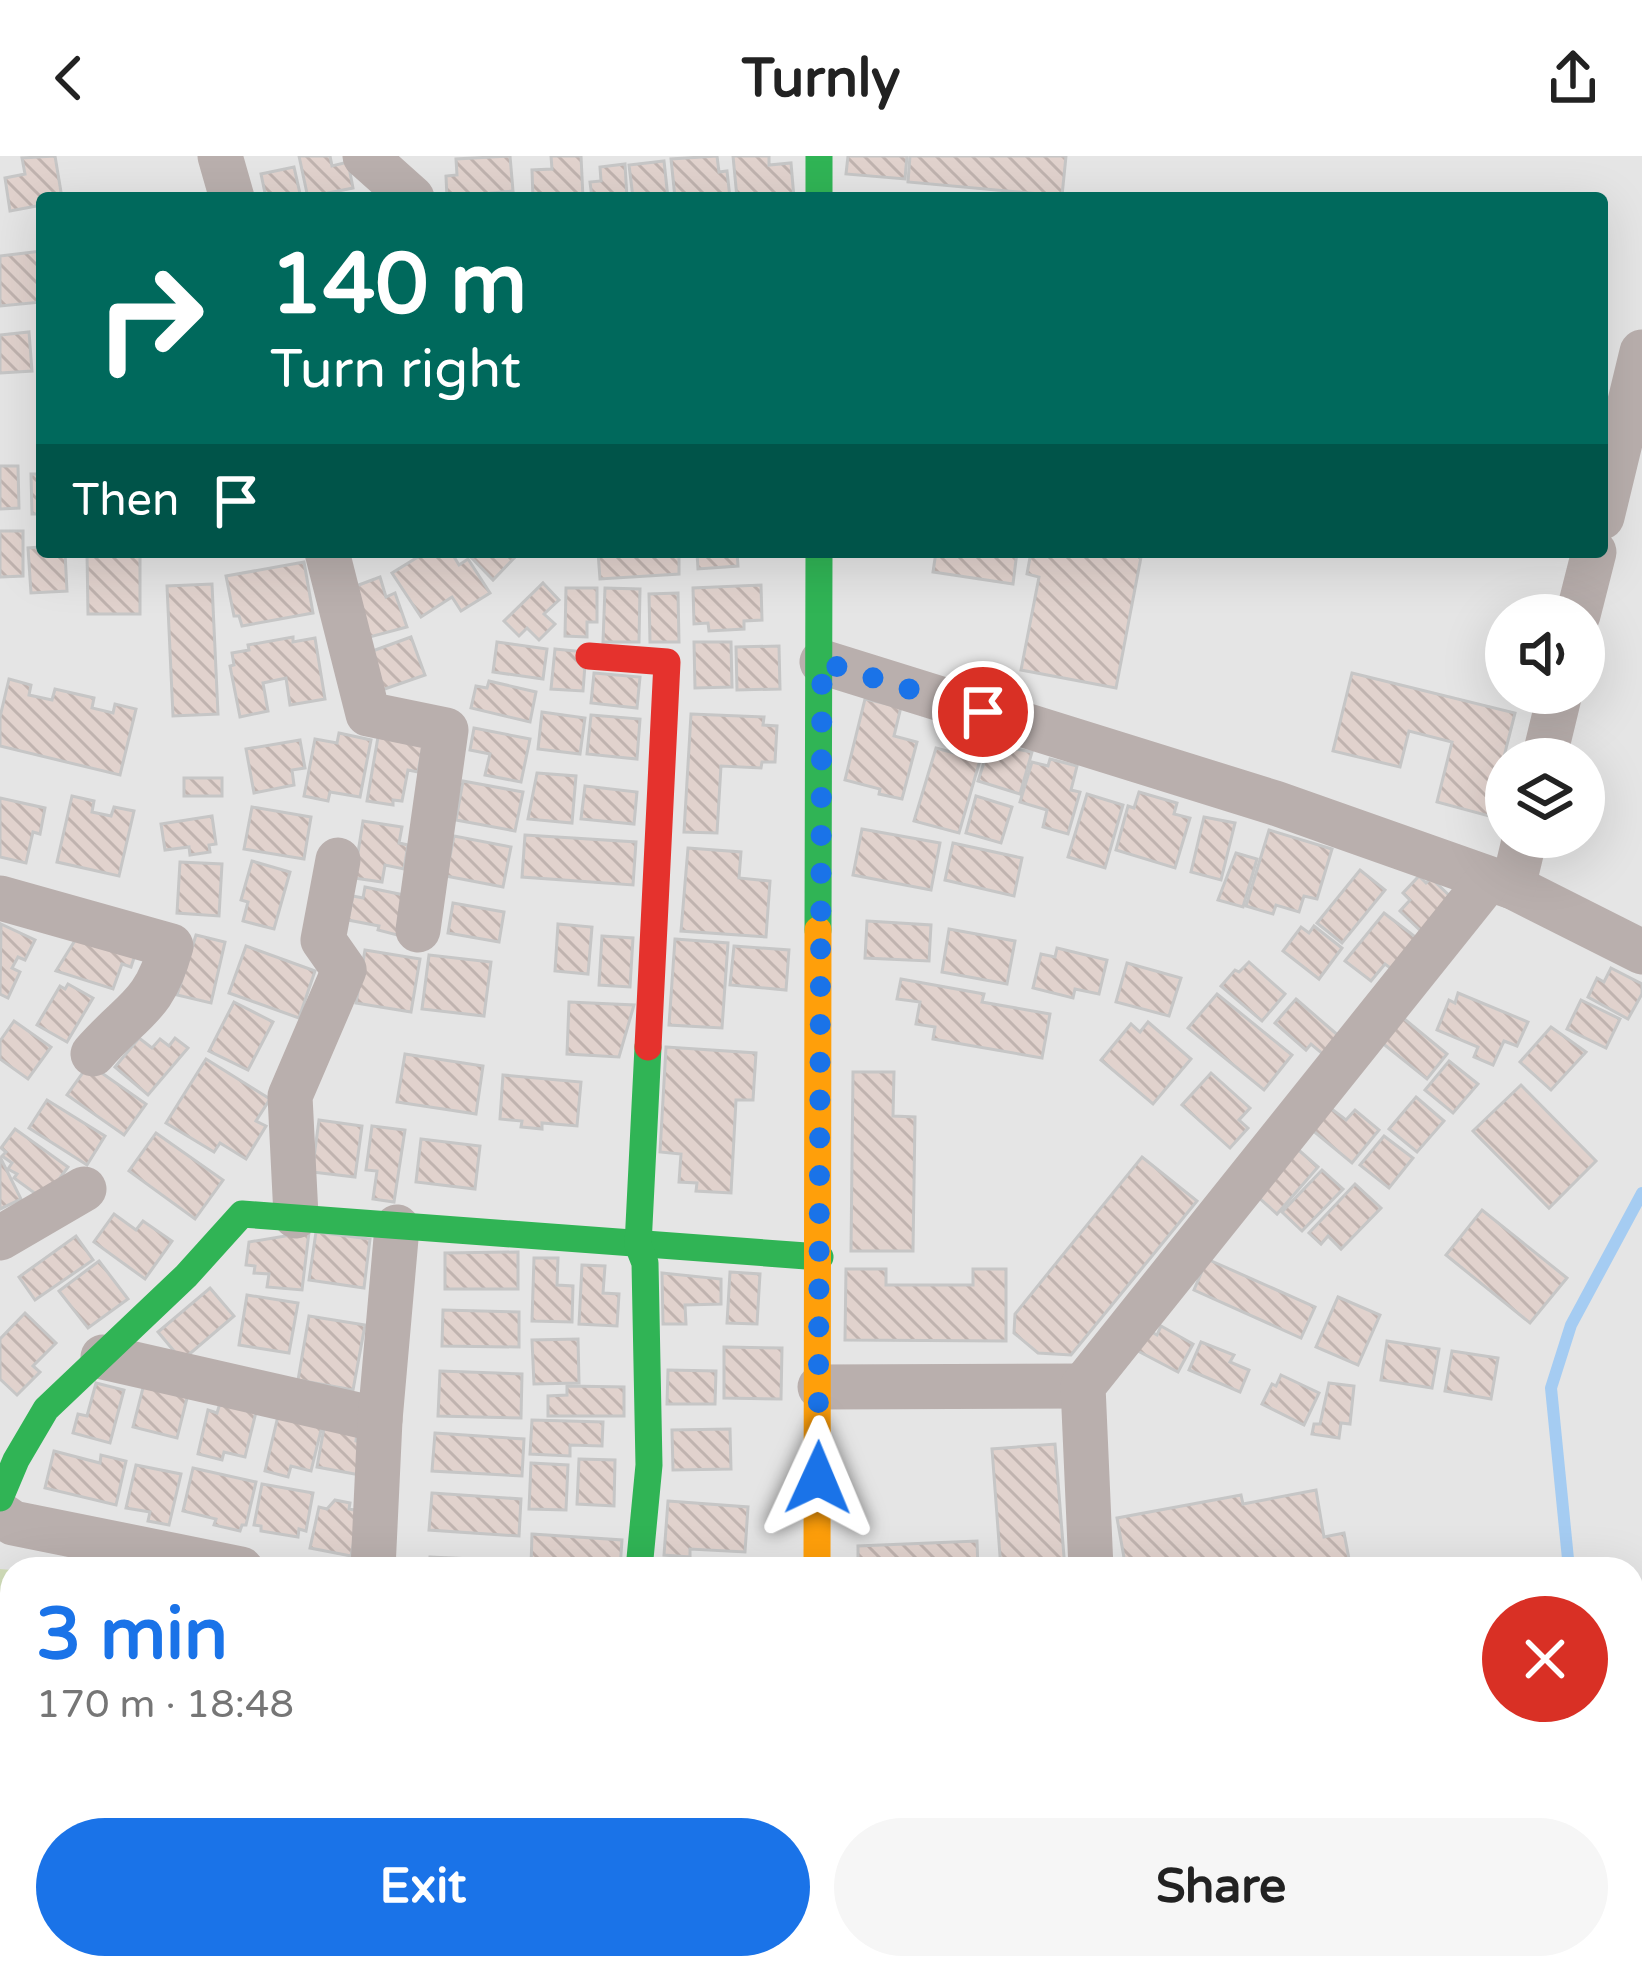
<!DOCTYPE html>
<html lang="en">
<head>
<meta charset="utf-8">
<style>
  :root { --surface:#fff; --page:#f6f6f6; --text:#222; --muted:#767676; --accent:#1a73e8 }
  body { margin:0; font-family:"Varela Round",sans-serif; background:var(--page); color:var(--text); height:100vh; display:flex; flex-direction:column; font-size:45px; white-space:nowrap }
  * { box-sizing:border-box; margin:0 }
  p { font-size:39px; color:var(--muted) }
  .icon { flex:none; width:66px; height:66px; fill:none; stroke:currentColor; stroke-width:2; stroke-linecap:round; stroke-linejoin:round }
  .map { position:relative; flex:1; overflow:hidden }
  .side { position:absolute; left:0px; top:1401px; width:1644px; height:423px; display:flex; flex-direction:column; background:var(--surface); border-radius:36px 36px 0 0; box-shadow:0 12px 48px #0002 }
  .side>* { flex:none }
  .hud { position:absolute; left:36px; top:36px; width:1572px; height:366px; border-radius:12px; box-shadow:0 12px 48px #0002; background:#00695c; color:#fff; overflow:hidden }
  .buttons { position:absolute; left:1485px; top:438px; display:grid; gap:24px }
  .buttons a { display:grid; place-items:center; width:120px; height:120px; border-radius:50%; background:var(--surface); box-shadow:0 12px 48px #0002; font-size:60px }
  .pin { position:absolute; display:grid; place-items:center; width:102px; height:102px; color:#fff; margin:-51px; border:6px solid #fff; border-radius:50%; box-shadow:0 3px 12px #0007 }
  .me { position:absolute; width:132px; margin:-66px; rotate:1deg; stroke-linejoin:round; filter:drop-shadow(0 0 9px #0008) }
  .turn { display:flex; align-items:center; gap:42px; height:252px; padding:0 36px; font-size:54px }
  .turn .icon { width:156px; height:156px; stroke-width:2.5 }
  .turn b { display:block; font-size:84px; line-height:102px }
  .then { display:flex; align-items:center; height:114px; padding:0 36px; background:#0003; gap:24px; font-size:45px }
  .round { display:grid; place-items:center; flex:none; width:126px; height:126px; border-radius:63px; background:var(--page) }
  .head { display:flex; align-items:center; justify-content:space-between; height:204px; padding:0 36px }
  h1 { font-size:72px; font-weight:800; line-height:90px; color:var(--accent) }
  .cta { display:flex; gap:24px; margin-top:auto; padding:24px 36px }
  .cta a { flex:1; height:138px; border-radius:72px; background:var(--accent); color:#fff; font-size:48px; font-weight:800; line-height:138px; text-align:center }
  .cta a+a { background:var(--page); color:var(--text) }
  header { display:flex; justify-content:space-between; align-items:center; height:156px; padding:0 36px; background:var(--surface); font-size:54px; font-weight:800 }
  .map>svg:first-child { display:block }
</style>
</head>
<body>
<header><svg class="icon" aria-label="back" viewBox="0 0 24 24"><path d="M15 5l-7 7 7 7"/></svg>Turnly<svg class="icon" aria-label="share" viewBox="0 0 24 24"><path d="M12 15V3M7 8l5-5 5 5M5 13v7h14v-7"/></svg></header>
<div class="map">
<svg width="1642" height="1823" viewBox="0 0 1642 1823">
  <defs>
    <pattern id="building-back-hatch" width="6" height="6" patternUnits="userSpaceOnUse" patternTransform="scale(3)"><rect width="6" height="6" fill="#e1d2cd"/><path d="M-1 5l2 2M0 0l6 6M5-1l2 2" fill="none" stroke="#c0b3af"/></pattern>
  </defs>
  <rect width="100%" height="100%" fill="#e5e5e5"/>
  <polygon fill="#d2deba" points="0,1413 12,1414 12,1777 0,1776"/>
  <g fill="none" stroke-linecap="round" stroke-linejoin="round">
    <g stroke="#a5ccf2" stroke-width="12">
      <polyline points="1569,1413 1551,1232 1571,1169 1642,1037"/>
      <polyline points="1603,1812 1604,1823"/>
    </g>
  </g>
  <g fill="url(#building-back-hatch)" stroke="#c6c6c6" stroke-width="3">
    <polygon points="55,0 62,42 42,42 42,49 10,55 5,22 25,18 22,2"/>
    <polygon points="299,0 330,0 332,10 348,6 353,32 328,37 328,42 308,42"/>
    <polygon points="510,0 513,35 491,37 491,42 447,42 446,20 457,19 456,3"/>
    <polygon points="551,0 581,0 583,42 533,42 532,14 552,13"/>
    <polygon points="717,0 719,16 727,15 730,42 675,42 671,3"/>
    <polygon points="733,0 769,0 769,9 791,7 794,42 737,42"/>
    <polygon points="848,0 907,0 905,23 846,18"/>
    <polygon points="910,0 1066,0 1062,40 908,26"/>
    <polygon points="664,5 668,42 633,42 629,9"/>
    <polygon points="625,8 627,42 592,42 590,26 601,25 600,11"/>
    <polygon points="294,11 301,42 266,42 261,18"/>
    <polygon points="42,95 42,146 0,150 0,100"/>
    <polygon points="29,176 32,215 0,217 0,179"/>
    <polygon points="0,310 18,310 19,352 0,353"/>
    <polygon points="31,318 42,318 42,358 32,358"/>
    <polygon points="42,371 42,396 65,396 67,435 31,437 28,392 41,391"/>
    <polygon points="0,375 23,375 23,420 0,421"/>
    <polygon points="87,396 140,396 140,458 88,458"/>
    <polygon points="426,396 451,396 459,409 468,403 490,437 461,455 452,441 421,461 392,417"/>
    <polygon points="466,396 520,396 493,424"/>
    <polygon points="598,396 679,396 679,418 600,423"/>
    <polygon points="697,396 737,396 738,410 698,413"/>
    <polygon points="936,396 1017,396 1013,428 933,416"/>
    <polygon points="1031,396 1142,396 1116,532 1021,514 1039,421 1027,418"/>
    <polygon points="304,406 313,457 242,470 239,460 234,460 226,420"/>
    <polygon points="380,421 386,441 395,437 407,471 366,482 356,430"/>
    <polygon points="543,427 559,444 544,458 555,468 539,484 527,472 519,480 504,465"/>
    <polygon points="212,428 218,558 173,560 167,430"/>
    <polygon points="761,429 762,464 744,465 744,473 709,475 708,467 694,468 693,432"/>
    <polygon points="566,432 597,432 597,466 587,466 587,481 565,480"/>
    <polygon points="605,432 640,433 639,486 603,486"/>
    <polygon points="678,437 679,486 650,486 649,438"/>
    <polygon points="293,481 293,486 315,482 325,543 290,549 286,522 263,527 268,555 240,561 230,510 234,509 232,497 249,494 248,489"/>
    <polygon points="411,481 425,519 376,536 367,497"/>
    <polygon points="497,486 547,493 543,523 493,516"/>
    <polygon points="694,486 731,486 732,531 695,532"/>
    <polygon points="779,490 780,533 737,534 736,491"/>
    <polygon points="555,493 586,496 583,535 551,533"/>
    <polygon points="594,517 640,521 637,552 591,547"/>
    <polygon points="1352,517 1515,557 1489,660 1437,646 1452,586 1409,575 1400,611 1333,595"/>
    <polygon points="9,523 31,529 29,539 52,544 55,533 94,542 92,552 113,557 115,548 136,553 120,619 0,590 0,561"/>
    <polygon points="489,525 536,536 530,566 471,552 476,530 487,532"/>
    <polygon points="865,543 901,551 894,580 917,586 902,643 879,638 880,633 845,624"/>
    <polygon points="542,556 585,562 580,598 538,593"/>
    <polygon points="691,558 764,561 763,569 777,570 775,606 762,606 761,612 721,610 717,677 684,676"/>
    <polygon points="591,559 640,563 637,603 587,598"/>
    <polygon points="474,572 530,583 521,626 485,619 490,598 470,594"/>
    <polygon points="339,577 371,584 360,641 330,636 328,645 304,640 315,583 337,587"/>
    <polygon points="378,581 423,590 418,616 408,614 402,645 393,644 393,649 367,645"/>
    <polygon points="300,584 305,612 292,614 294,629 254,637 246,593"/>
    <polygon points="990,588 1032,596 1020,638 978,625"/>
    <polygon points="936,592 980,604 959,677 914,665"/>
    <polygon points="1050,603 1077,610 1071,634 1080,636 1068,678 1043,671 1047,654 1020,646 1032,606 1048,610"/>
    <polygon points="537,617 576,620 572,667 528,663"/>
    <rect x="184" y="622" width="38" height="18"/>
    <polygon points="463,625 523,636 515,675 456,664"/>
    <polygon points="585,630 637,636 634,668 581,663"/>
    <polygon points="1139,636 1177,647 1174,658 1190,662 1175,712 1116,694 1128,650 1134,652"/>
    <polygon points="1087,638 1123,649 1105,712 1068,701"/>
    <polygon points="72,640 94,645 92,656 111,660 114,651 134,655 119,720 57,706"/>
    <polygon points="976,640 1012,651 1001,687 966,677"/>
    <polygon points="0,642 45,652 40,678 33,676 26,707 0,701"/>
    <polygon points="252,651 311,661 304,703 244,693"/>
    <polygon points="212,660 216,688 209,689 210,696 190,699 189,691 165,694 161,668"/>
    <polygon points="1204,661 1235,667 1221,724 1191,716"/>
    <polygon points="363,665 402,671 399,687 408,689 404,713 385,709 382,726 354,722"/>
    <polygon points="862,673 940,687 931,734 853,719"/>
    <polygon points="1269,674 1332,693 1317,743 1304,740 1299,756 1276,749 1273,758 1246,750"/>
    <polygon points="525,679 636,686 633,729 522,721"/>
    <polygon points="454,680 511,691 503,731 446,720"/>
    <polygon points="953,687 1022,702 1014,740 945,724"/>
    <polygon points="688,692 741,696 739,722 770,725 766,781 681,775"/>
    <polygon points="1236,697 1257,703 1243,751 1218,744"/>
    <polygon points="252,705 290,716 274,773 243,765 248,746 241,744"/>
    <polygon points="180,706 222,708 219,760 177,757"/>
    <polygon points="1360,714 1385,734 1342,787 1317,767"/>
    <polygon points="1419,720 1426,727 1431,722 1454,744 1423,777 1400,755 1410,744 1403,737"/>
    <polygon points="365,731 409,740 401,780 378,774 379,770 348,764 353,740 363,742"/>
    <polygon points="453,747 504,756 499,786 448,777"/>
    <polygon points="1384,757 1418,783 1393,814 1385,808 1371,825 1345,805"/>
    <polygon points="867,765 931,769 929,805 865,802"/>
    <polygon points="1,768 35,784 25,804 18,801 12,812 20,816 8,842 0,838"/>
    <polygon points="558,768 592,771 588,818 555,815"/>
    <polygon points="1314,770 1342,792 1319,823 1283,795 1301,771 1309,777"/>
    <polygon points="949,773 1015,785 1007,828 942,816"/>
    <polygon points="79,778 136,796 131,811 122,808 113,833 56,815"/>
    <polygon points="196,779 225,786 211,847 177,839"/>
    <polygon points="602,780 633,782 630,831 599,829"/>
    <polygon points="675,783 728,787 722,872 669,869"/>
    <polygon points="246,790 315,815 299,862 229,837"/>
    <polygon points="734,790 789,794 786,834 730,829"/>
    <polygon points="1057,792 1107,804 1099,838 1075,833 1073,842 1033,832 1041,798 1055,801"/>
    <polygon points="365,794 420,803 411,856 356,847"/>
    <polygon points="429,799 491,806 484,860 422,853"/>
    <polygon points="1249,806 1285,838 1262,865 1221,830 1235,814 1239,816"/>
    <polygon points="1127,807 1181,822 1169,860 1116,846"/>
    <polygon points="1611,812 1642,828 1642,838 1628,863 1588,841 1597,822 1604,826"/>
    <polygon points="901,823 984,838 982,846 1050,858 1042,902 933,883 935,871 916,868 920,846 897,843"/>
    <polygon points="68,828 93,842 67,886 37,869 60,830 65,833"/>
    <polygon points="1458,837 1528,866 1517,890 1504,885 1493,909 1474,901 1478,891 1437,874 1449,844 1455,847"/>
    <polygon points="1217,838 1292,899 1264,934 1188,872"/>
    <polygon points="1296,843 1340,881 1324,899 1311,888 1306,894 1275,867"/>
    <polygon points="1581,844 1620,863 1606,892 1567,873"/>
    <polygon points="234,846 273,866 248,914 209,895"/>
    <polygon points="569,846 634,849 619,901 567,898"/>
    <polygon points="1402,861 1447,898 1427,923 1381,886"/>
    <polygon points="14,865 51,891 28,923 0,903 0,885"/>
    <polygon points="1148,866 1191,903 1153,948 1101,904 1131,868 1140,876"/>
    <polygon points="1551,871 1586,896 1551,934 1520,906"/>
    <polygon points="139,882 152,892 160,883 169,890 175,882 188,892 148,939 115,911"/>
    <polygon points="666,891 756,897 753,944 736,944 731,1037 696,1035 697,1027 679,1026 681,998 660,996"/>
    <polygon points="405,898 483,910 476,958 397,946"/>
    <polygon points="206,903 270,943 256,965 266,970 246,1003 220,987 214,996 166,967"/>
    <polygon points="1449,905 1478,928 1453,957 1425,934"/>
    <polygon points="89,908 146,948 124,979 67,939"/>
    <polygon points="853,916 894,916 893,960 915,961 913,1095 851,1095"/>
    <polygon points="1211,917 1250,952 1239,964 1248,972 1230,992 1182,949"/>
    <polygon points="503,919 581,926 577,970 542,967 542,973 521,971 522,965 500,963"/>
    <polygon points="1521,929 1596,1005 1549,1052 1473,975"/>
    <polygon points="1416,941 1444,965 1417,996 1389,973"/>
    <polygon points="47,944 105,980 87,1009 29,972"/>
    <polygon points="1329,951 1346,964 1355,954 1379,974 1352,1007 1311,973"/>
    <polygon points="319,964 362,970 355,1021 312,1016"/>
    <polygon points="372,970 405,974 394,1046 373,1043 377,1015 366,1014"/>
    <polygon points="15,973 68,1011 44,1044 14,1022 17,1018 8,1013 12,1007 2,1000 6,996 1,992"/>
    <polygon points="156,977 223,1024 195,1063 129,1015"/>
    <polygon points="1384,980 1413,1002 1389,1032 1360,1009"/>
    <polygon points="421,983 480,990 475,1033 416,1026"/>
    <polygon points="1294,990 1318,1011 1277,1058 1257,1040"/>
    <polygon points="0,1001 21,1043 0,1053"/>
    <polygon points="1142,1001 1197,1045 1071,1199 1038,1197 1014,1177 1015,1158"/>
    <polygon points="1322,1014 1343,1033 1302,1075 1282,1056"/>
    <polygon points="1355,1028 1381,1052 1341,1093 1328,1080 1321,1088 1309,1077"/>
    <polygon points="1482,1054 1567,1122 1530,1167 1446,1099"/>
    <polygon points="114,1058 136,1074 143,1065 172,1085 145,1123 94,1086"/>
    <polygon points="309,1076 302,1134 267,1131 269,1118 254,1117 255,1110 246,1109 249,1086"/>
    <polygon points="316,1076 370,1083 364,1132 309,1124"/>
    <polygon points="76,1080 93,1104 35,1144 19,1121"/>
    <polygon points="518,1096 518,1133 445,1133 445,1097"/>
    <polygon points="534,1102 558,1102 557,1129 573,1130 572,1166 532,1165"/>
    <polygon points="1207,1103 1315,1151 1301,1182 1194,1134"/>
    <polygon points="99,1105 128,1143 88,1172 59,1135"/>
    <polygon points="582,1109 605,1110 603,1137 619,1138 617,1170 579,1168"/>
    <polygon points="846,1113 886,1113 886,1129 973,1129 973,1113 1006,1113 1006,1185 845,1184"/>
    <polygon points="730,1116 760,1118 757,1168 727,1167"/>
    <polygon points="662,1117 721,1123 721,1148 685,1149 686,1168 663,1168"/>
    <polygon points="210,1132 234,1160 186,1201 179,1201 158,1176"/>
    <polygon points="247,1139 298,1147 289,1197 239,1189"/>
    <polygon points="1338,1141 1380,1159 1358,1209 1316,1191"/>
    <polygon points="443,1154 519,1156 519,1191 442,1190"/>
    <polygon points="25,1157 56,1187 33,1210 40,1216 17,1239 0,1223 0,1183"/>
    <polygon points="309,1160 365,1169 353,1234 298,1224"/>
    <polygon points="1161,1170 1193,1188 1178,1216 1134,1193 1146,1173 1157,1179"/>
    <polygon points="578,1183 579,1227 534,1228 532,1184"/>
    <polygon points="1387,1185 1439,1193 1432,1232 1381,1224"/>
    <polygon points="1201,1186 1234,1199 1230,1206 1249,1214 1240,1236 1189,1214"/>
    <polygon points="724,1191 782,1192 781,1243 724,1242"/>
    <polygon points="1452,1195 1498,1202 1491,1243 1445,1235"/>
    <polygon points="668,1214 716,1215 715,1248 667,1248"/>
    <polygon points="440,1215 522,1218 521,1262 438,1260"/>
    <polygon points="1281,1219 1319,1237 1304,1269 1262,1248 1272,1228 1276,1230"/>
    <polygon points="96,1227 124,1234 110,1287 73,1277 78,1258 87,1260"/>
    <polygon points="1329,1227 1354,1230 1350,1268 1341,1267 1339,1282 1312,1278 1314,1268 1320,1268"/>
    <polygon points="144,1228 188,1238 177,1282 133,1271"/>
    <polygon points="567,1230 624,1231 624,1260 548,1260 548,1240 567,1239"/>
    <polygon points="220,1247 256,1256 245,1301 224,1296 222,1304 198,1298 208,1254 217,1257"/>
    <polygon points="278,1260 322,1270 311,1315 291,1310 288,1321 265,1315"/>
    <polygon points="532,1264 603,1266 602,1290 570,1289 570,1300 530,1298"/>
    <polygon points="324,1272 357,1278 356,1285 366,1288 360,1319 317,1311"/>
    <polygon points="730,1273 731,1313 673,1314 672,1274"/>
    <polygon points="435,1277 524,1283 522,1320 432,1315"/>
    <polygon points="1055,1288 1065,1413 1001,1413 992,1293"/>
    <polygon points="54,1295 100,1307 101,1299 126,1305 116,1349 45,1332"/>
    <polygon points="579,1303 615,1304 614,1350 577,1348"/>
    <polygon points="531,1307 568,1309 566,1354 529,1353"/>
    <polygon points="136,1309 181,1318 169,1369 148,1365 150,1356 126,1352"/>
    <polygon points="193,1312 256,1326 246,1369 242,1369 240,1375 214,1369 216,1363 183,1355"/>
    <polygon points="262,1328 313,1337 306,1375 299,1373 298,1381 261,1375 261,1370 254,1369"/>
    <polygon points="1316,1334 1324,1381 1344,1377 1351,1413 1126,1413 1117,1362 1241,1339 1243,1348"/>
    <polygon points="432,1337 521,1343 519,1380 429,1374"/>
    <polygon points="335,1344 350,1347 349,1353 360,1355 351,1400 310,1392 319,1351 327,1353"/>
    <polygon points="668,1345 748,1351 745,1396 690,1393 690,1401 664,1399"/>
    <polygon points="532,1378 622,1384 620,1413 531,1410"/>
    <polygon points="977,1385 978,1413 858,1413 858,1390"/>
    <polygon points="430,1401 516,1405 516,1413 430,1413"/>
    <polygon points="516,1812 557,1812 557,1823 530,1823 530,1812"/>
    <rect x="701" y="1812" width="29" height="11"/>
    <polygon points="1027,1812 1029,1823 989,1823 988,1816"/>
    <polygon points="1059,1812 1141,1812 1142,1823 1040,1823 1060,1820"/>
    <polygon points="1308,1812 1368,1812 1370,1823 1310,1823"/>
    <polygon points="1371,1812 1528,1812 1530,1822 1373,1823"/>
  </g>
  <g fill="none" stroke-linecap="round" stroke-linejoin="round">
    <g stroke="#b9afad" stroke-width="45">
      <polyline points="220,0 232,42"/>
      <polyline points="365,0 412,42"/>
      <polyline points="1602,361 1642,196"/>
      <polyline points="327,396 368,558 446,574 418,774"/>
      <polyline points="1578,459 1594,396"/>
      <polyline points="822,506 1275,647 1513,731 1642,796"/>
      <polyline points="1544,603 1560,537"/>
      <polyline points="1513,731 1525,681"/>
      <path d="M0 742 171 790C154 853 132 853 93 898"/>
      <polyline points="296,1060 290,940 344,814 323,784 338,704"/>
      <polyline points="0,1082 84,1033"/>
      <polyline points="103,1201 380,1264"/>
      <polyline points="820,1231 1083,1230"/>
      <polyline points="0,1358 13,1367 241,1413"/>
      <polyline points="373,1413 380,1264 397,1071"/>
      <polyline points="1091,1413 1083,1230 1487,725"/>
      <polyline points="148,1812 205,1823"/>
      <polyline points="1269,1812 1276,1823"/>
      <polyline points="350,1823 351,1812"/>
      <polyline points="611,1823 611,1812"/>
    </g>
    <g stroke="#30b455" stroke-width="27">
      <polyline points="819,0 819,42"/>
      <polyline points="818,774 819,396"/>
      <polyline points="0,1342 16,1304 46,1253 186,1120 242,1058 820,1101"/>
      <polyline points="639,1413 649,1309 645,1107 638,1089 648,891"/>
    </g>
    <g stroke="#ff9f0a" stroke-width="27">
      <polyline points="817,1413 818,774"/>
      <polyline points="815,1812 815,1823"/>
    </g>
    <polyline stroke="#e5322d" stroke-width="27" points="589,500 667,506 648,891"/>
  </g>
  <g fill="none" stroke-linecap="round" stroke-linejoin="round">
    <polyline stroke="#1a73e8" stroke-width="21" stroke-dasharray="0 37.8" points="818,1322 822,506 983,556"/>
  </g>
</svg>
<div class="buttons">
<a><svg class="icon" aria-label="sound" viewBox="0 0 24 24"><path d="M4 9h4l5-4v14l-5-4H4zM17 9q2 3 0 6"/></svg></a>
<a><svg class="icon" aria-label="layers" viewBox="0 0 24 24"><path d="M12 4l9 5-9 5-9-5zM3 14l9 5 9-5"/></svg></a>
</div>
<div class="pin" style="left:983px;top:556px;background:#d93025"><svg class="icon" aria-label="arrive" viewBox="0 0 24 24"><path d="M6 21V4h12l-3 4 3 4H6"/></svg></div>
<svg class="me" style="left:818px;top:1322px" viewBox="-20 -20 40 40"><path d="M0-17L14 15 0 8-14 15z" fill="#1a73e8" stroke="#fff" stroke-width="4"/></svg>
<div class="hud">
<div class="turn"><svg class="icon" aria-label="right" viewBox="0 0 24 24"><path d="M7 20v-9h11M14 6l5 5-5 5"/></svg><div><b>140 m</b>Turn right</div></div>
<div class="then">Then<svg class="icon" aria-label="arrive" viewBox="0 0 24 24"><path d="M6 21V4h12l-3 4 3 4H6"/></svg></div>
</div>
<section class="side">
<div class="head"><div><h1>3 min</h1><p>170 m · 18:48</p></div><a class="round" style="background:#d93025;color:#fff"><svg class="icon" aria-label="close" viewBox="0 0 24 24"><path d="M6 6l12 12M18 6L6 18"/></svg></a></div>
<div class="cta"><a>Exit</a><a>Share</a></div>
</section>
</div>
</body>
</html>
